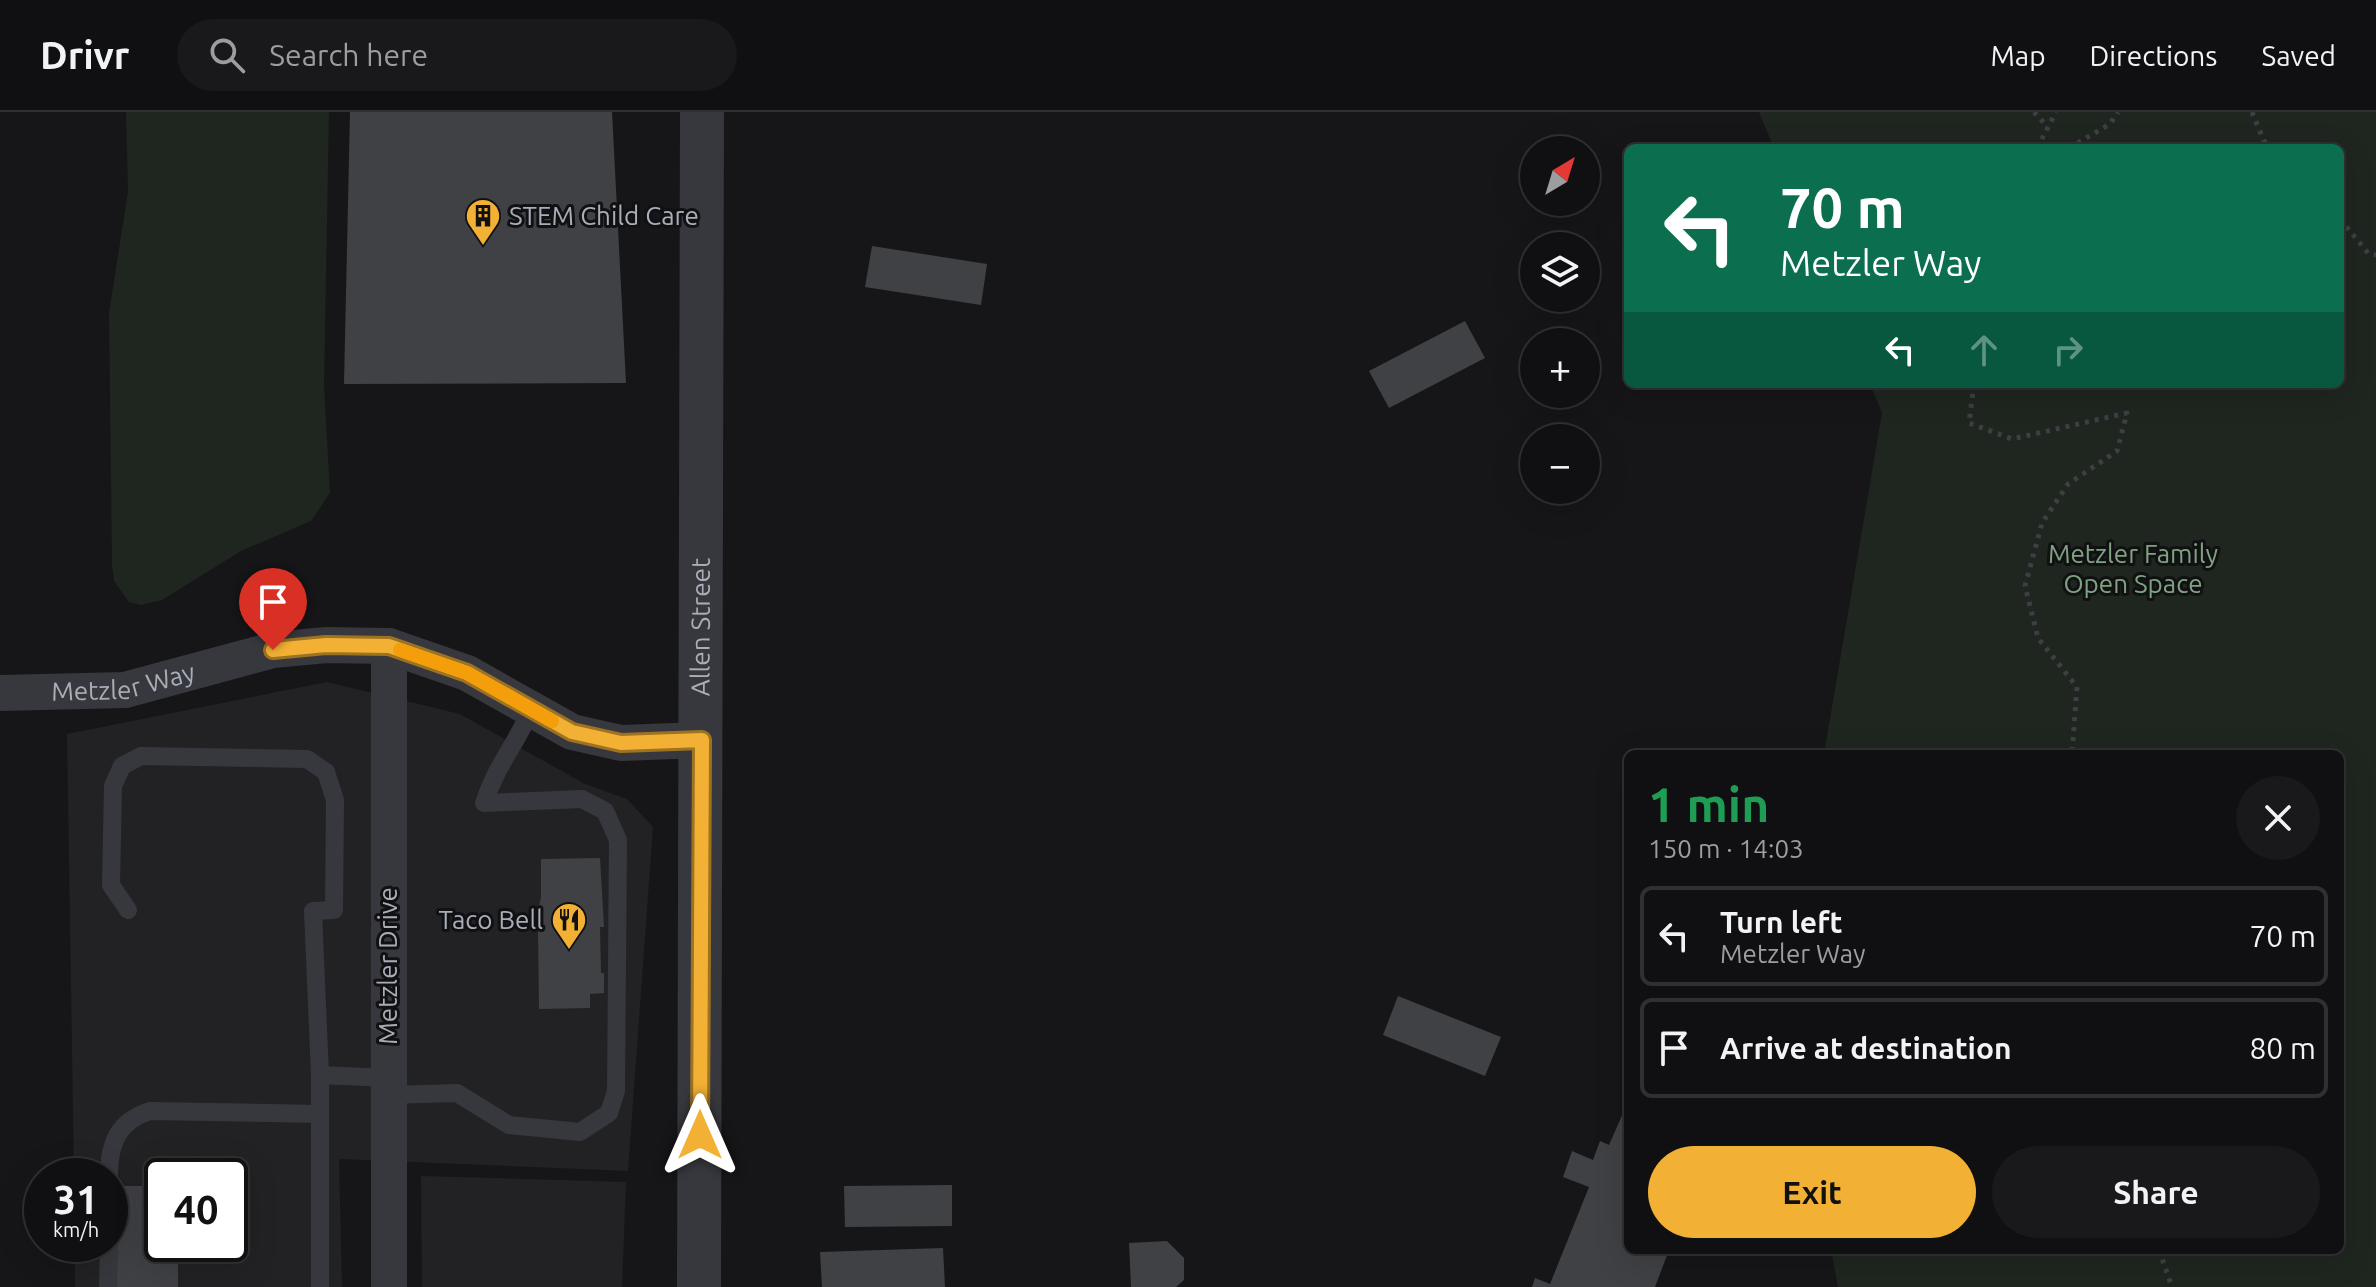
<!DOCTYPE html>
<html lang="en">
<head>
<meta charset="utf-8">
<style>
  :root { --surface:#101012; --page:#19191b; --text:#f1f3f6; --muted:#9c9d9f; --line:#303032; --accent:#f2b134 }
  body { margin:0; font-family:Ubuntu,sans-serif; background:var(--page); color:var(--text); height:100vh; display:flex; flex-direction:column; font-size:30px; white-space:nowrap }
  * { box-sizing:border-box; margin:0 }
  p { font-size:26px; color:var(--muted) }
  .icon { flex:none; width:44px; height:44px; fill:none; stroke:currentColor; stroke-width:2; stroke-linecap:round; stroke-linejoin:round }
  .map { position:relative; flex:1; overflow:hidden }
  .panel { position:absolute; left:1624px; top:638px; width:720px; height:504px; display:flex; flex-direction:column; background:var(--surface); border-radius:12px; box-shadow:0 8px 32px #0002,0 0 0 2px var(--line) }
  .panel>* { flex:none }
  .guide { position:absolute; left:1624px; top:32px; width:720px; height:244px; border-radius:12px; box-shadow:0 8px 32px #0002,0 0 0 2px var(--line); background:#0b6e4f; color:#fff; overflow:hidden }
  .needle { width:52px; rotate:38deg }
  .fabs { position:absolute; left:1520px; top:24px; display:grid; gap:16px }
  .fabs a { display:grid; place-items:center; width:80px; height:80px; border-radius:50%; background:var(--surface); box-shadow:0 8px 32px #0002,0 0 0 2px var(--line); font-size:40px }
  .speed { position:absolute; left:24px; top:1046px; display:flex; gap:16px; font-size:40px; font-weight:700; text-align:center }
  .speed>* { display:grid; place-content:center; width:104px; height:104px; border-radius:50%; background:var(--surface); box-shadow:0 8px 32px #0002,0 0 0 2px var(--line); line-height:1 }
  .speed small { font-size:20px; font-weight:400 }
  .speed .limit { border:4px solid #111; border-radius:12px; background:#fff; color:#111 }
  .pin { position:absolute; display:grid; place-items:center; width:68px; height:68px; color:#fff; margin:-82px -34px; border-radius:50% 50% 50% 0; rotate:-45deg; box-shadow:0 0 8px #0007 }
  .pin .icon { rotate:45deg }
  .me { position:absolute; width:88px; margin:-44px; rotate:0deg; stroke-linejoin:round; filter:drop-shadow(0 0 6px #0008) }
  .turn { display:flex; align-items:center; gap:28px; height:168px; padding:0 24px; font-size:36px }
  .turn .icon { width:104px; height:104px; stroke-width:2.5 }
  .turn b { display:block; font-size:56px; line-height:68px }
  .lanes { display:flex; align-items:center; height:76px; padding:0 24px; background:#0003; justify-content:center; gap:40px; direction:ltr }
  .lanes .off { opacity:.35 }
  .round { display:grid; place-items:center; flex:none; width:84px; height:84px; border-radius:42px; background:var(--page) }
  .summary { display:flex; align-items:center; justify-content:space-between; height:136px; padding:0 24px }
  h1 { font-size:48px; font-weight:700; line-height:60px; color:#1e9e55 }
  .primary-button { display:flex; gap:16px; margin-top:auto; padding:16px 24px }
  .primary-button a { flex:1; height:92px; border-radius:48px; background:var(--accent); color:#111; font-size:32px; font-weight:700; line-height:92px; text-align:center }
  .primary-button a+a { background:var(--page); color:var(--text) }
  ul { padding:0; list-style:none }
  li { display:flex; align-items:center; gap:24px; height:100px; margin:0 16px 12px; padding:0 8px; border:4px solid var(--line); border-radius:12px }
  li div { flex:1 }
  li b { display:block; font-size:30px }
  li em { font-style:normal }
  header { display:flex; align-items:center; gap:48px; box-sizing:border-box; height:112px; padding:0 40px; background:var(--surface); border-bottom:2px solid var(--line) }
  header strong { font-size:38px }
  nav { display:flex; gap:44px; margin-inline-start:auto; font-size:28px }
  .search { width:560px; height:72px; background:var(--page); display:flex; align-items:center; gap:20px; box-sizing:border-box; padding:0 28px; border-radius:44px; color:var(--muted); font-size:30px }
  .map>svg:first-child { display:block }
</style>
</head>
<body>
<header>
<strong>Drivr</strong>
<div class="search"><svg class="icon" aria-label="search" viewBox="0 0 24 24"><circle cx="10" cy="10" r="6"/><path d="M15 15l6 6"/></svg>Search here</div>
<nav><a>Map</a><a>Directions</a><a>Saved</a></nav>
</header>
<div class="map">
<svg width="2376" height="1175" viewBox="0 0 2376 1175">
  <rect width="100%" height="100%" fill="#161618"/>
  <g fill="#222225" fill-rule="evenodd">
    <path d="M327 570 460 602 585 672 627 687 653 715 628 1059 339 1047 342 1175H75V1132H110V1064H74L67 622ZM162 1064H230V1132H162Z"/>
    <polygon points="421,1064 626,1070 622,1175 422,1175"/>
  </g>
  <g fill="#1e261f">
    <polygon points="126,0 329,0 324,273 330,381 311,409 241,439 162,488 141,493 129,490 114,469 112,453 109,201 128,80"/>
    <polygon points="1759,0 2376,0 2376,1175 1838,1175 1831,1138 2340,1138 2340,642 1824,642 1882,301 1870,272 2340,272 2340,36 1774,36"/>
  </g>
  <g fill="#404145">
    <polygon points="350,0 612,0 626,271 344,272"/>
    <polygon points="872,134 987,152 981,193 865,175"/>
    <polygon points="1465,209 1485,246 1389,296 1369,259"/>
    <polygon points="600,746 604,815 600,815 601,861 604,861 604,881 590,882 590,896 539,897 538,816 542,816 537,804 541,785 541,747"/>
    <polygon points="1398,884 1501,925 1485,964 1383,923"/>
    <polygon points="1624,999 1628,1000 1628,1138 1669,1138 1655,1175 1532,1175 1535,1166 1550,1172 1589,1075 1563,1065 1572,1039 1593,1048 1600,1029 1609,1033"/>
    <polygon points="952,1073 952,1114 845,1115 844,1074"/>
    <polygon points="115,1074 162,1074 162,1132 178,1132 178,1175 115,1175"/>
    <polygon points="1167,1129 1184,1146 1184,1168 1176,1175 1131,1175 1129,1131"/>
    <polygon points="943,1136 945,1175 822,1175 820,1140"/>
  </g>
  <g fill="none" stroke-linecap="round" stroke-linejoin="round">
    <g stroke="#3d3f44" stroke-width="5" stroke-dasharray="4 6" stroke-linecap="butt">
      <polyline points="2034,0 2047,14"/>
      <polyline points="2252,0 2264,29 2272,36"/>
      <polyline points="2037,36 2056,0"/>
      <polyline points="2069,36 2110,12 2118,0"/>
      <polyline points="2340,107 2368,141 2376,143"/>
      <polyline points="1974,272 1969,311 2012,327 2127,301 2117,339 2068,372 2042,411 2025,474 2038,526 2077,575 2072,642"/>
      <polyline points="2159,1138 2172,1175"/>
    </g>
    <g stroke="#37383d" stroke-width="18">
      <polyline points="128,798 111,773 113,674 122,654 141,644 307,647 326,660 335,688 334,798 313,799 320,963 320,1175"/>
      <polyline points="320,963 388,966"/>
      <path d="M387 983 457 981 509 1013 580 1020 609 1001 616 979 618 728 605 699 582 687 484 691C496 654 516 632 531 598"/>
      <path d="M109 1064C109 1031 118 1009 150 999L320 1002"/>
      <polyline points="108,1175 109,1132"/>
    </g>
    <g stroke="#37383d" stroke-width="36">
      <polyline points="389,534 389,1175"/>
      <path id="s1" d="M0 581 125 578 273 538 326 533 389 534 467 561 572 620 621 631 702 628"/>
    </g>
    <path stroke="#37383d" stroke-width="44" id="s2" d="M699 1175 702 0"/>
  </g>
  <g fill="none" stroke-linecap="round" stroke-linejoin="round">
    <defs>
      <polyline id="route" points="273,538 326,533 389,534 467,561 572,620 621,631 702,628 700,1023"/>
    </defs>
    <use href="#route" stroke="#9d7322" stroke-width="20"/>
    <use href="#route" stroke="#f2b134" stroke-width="14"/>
    <polyline stroke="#f59e0b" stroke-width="14" points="400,538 467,561 552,609"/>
  </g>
  <defs>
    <symbol id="building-pin" viewBox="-11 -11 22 30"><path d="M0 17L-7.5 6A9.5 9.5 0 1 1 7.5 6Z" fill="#f2b134" stroke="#111113"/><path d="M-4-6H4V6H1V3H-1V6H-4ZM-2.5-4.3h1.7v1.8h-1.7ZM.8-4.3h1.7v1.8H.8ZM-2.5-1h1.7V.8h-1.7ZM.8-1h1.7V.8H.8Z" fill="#111"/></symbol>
    <symbol id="restaurant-pin" viewBox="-11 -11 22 30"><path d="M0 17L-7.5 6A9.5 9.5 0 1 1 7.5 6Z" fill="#f2b134" stroke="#111113"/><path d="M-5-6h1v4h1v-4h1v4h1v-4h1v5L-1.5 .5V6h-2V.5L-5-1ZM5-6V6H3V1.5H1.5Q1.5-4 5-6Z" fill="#111"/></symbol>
  </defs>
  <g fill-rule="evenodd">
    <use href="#building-pin" x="463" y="84" width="40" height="54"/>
    <use href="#restaurant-pin" x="549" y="788" width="40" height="54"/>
  </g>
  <g text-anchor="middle" stroke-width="6" stroke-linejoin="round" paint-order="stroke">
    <g font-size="26" fill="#a8adb8" stroke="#111113" text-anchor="start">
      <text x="509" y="113">STEM Child Care</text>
      <text x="543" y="817" text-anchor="end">Taco Bell</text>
    </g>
    <g font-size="26" fill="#7fa381" stroke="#111113">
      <text x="2133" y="451">Metzler Family<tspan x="2133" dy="30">Open Space</tspan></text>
    </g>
    <g font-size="26" fill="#a8adb8" stroke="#111113">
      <text dy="9" stroke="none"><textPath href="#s2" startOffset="660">Allen Street</textPath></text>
      <text dy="9" stroke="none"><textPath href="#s1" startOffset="124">Metzler Way</textPath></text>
      <text transform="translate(388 854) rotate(-90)" y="9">Metzler Drive</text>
    </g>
  </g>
</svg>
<div class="fabs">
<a><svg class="needle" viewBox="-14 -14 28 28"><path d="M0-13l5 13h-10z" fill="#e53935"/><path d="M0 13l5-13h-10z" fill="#9c9d9f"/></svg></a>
<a><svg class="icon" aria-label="layers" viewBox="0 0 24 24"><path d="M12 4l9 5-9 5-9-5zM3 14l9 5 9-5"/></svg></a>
<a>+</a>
<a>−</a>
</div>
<div class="speed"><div>31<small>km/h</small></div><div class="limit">40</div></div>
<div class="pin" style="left:273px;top:538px;background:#d93025"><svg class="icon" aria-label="arrive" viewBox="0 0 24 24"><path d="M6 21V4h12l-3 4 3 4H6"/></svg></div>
<svg class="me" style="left:700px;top:1023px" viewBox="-20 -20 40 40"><path d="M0-17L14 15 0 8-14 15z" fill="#f2b134" stroke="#fff" stroke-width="4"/></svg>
<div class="guide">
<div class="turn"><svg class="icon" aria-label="left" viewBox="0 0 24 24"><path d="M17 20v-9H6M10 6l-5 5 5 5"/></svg><div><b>70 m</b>Metzler Way</div></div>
<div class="lanes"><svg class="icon" aria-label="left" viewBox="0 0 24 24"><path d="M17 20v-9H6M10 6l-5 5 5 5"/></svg><svg class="icon off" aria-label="ahead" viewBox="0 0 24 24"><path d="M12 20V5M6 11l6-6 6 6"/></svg><svg class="icon off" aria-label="right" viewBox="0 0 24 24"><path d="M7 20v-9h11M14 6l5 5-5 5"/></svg></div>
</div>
<section class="panel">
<div class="summary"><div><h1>1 min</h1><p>150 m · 14:03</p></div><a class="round"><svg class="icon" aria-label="close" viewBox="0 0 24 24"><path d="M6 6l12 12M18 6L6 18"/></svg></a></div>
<ul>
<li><svg class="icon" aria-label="left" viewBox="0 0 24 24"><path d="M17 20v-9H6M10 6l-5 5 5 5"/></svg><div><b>Turn left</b><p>Metzler Way</p></div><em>70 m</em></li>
<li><svg class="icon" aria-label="arrive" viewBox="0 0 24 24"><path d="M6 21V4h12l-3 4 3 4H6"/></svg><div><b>Arrive at destination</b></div><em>80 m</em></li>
</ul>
<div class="primary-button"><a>Exit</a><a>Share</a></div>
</section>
</div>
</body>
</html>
